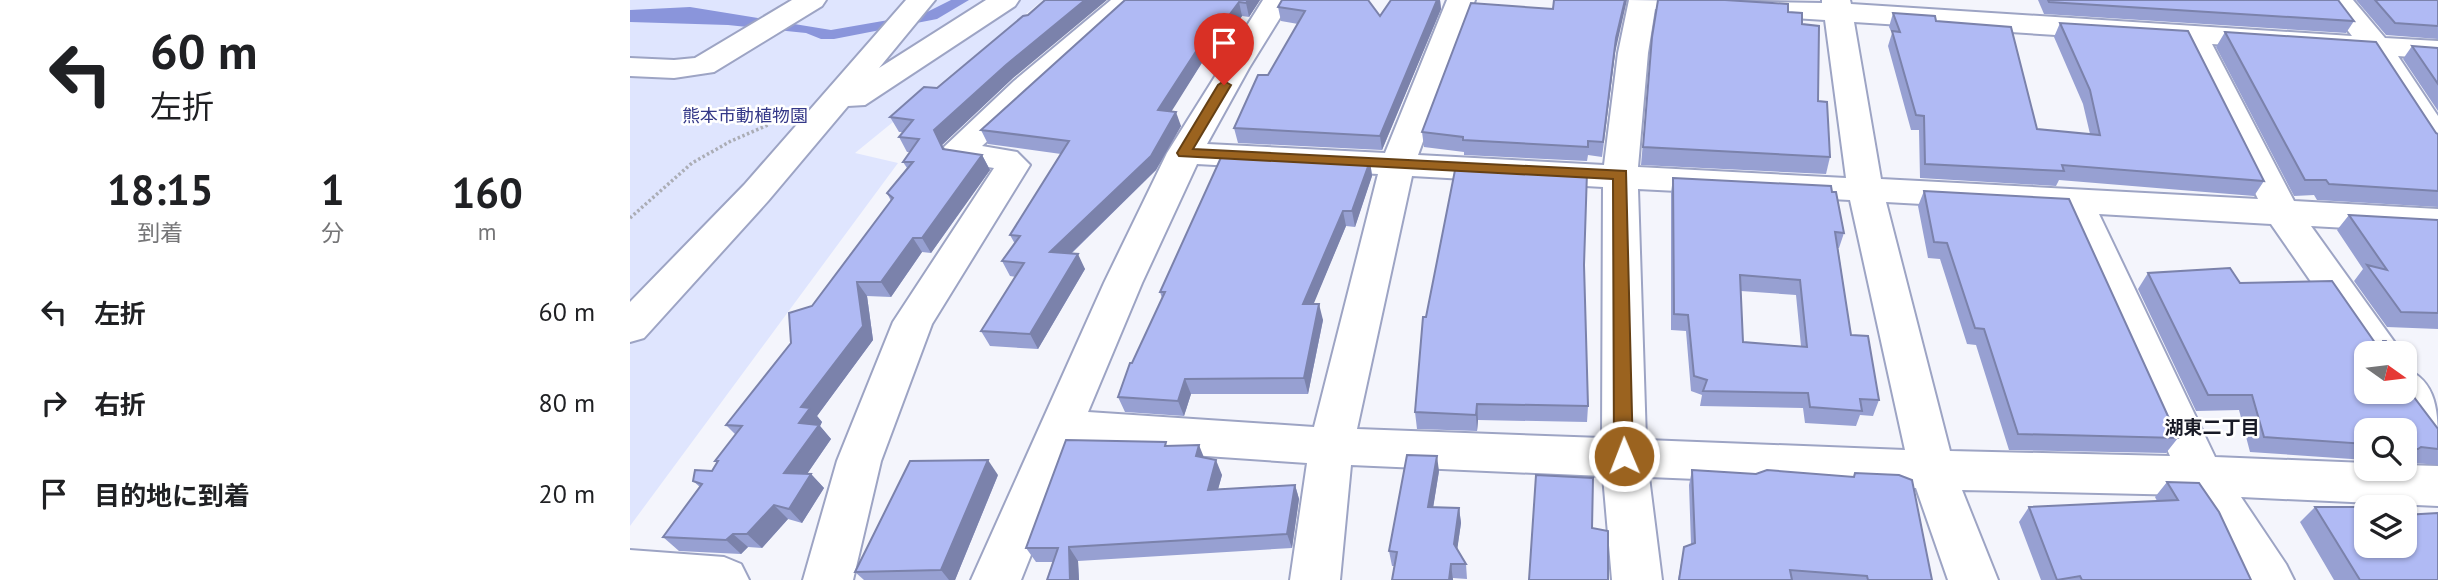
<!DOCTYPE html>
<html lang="ja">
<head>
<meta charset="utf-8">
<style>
  :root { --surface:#fff; --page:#f6f6f6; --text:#202124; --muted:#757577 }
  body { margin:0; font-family:"PT Sans","Noto Sans JP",sans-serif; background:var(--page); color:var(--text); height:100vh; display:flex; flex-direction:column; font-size:26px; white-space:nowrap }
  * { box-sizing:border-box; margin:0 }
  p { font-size:23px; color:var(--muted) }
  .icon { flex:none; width:38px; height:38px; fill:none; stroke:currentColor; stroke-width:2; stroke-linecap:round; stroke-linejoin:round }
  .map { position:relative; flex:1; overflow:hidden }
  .details { display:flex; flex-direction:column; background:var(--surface); width:630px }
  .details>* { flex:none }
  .guide { background:#fff; color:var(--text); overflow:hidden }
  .needle { width:46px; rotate:104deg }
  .buttons { position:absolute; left:1724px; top:341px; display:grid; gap:14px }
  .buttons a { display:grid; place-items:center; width:63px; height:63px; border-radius:14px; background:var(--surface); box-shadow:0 2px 5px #0004; font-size:35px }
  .pin { position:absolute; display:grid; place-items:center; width:60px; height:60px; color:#fff; margin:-72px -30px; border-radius:50% 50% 50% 0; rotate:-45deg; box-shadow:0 0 7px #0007 }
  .pin .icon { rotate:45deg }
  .me { position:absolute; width:77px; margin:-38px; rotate:359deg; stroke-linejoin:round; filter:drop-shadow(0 0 5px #0008) }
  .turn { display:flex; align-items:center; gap:24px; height:147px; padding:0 35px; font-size:32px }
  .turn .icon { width:91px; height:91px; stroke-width:2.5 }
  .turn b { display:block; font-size:49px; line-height:60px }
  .eta { display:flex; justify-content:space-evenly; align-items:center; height:119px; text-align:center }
  .eta b { font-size:42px; font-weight:700; line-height:49px }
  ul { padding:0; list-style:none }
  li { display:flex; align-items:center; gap:21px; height:91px; padding:0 35px }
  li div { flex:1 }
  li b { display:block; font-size:26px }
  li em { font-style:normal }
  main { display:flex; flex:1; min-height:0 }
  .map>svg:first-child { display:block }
</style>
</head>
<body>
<main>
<section class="details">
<div class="guide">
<div class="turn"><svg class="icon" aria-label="left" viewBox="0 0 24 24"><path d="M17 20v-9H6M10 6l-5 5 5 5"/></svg><div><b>60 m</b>左折</div></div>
</div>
<div class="eta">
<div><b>18:15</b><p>到着</p></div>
<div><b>1</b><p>分</p></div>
<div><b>160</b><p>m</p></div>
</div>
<ul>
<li><svg class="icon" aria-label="left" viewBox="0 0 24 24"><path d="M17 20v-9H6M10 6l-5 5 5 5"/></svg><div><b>左折</b></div><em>60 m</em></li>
<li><svg class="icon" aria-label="right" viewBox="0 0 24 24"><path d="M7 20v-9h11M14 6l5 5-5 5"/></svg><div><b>右折</b></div><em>80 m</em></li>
<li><svg class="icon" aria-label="arrive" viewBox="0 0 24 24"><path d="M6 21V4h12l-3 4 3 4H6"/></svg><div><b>目的地に到着</b></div><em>20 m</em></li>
</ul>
</section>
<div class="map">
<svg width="1808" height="580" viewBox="0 0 1808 580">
  <rect width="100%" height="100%" fill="#f4f5fc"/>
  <polygon fill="#dfe5fe" points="0,0 413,0 225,153 268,163 0,526"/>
  <polygon fill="#8a95db" points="321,0 339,0 307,19 204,39 191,39 176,33 98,25 0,22 0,10 60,7 201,30 293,14"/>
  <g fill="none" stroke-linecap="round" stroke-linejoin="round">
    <defs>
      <g id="minor">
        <polygon points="162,0 196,0 192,6 84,72 44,78 0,76 0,58 44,60 65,58"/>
        <polygon points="276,0 305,0 249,68 356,0 389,0 385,6 235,105 218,106 138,201 14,338 0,342 0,302 114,185"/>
        <polygon points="481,0 512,0 352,146 387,152 400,165 302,324 251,461 223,580 173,580 207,461 263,322 364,168 321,161 314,147 384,81"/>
        <path d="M633 0H661L619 68 577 144 755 153 817 0H845L788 155 974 165 988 53 999 0 1192 3V0H1220L1221 4 1722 36 1694 0H1723L1755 38 1808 41V59L1768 56 1808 116V150L1796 147 1737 54 1582 44 1664 201 1808 209V233L1681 226 1773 354H1736V361L1641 224 1469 214 1585 457 1736 463V469H1774V465L1808 466V506L1611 497 1656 564 1664 580H1612L1558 495 1332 490 1368 580H1318L1286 488 1019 477 1032 580H982L973 476 721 465 710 580H660L677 463 444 447 391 580H341L474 283 537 153ZM1025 9 1195 20 1216 178 1008 167 1018 53ZM1224 22 1552 43 1628 199 1251 179ZM567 164 748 174 684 427 458 412 512 283ZM782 176 973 187 972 438 727 429ZM1008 189 1220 200 1275 450 1016 440ZM1256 202 1433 212 1540 456 1320 451Z"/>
        <path d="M1774 368C1808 381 1808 413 1808 448L1793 443 1757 392H1774Z"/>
        <polygon points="0,550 94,557 111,564 119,580 0,580"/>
      </g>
    </defs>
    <use href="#minor" stroke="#9da4c4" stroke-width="4"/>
    <polyline stroke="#abadb5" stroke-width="3.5" stroke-dasharray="2.5 2.5" stroke-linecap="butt" points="0,218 62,163 101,141 138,125"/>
    <use href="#minor" fill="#fff" fill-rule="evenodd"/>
  </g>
  <g fill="#97a0d2" fill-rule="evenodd">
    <polygon points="495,0 630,0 619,17 612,16 587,51 580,50 541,111 551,126 526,170 441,254 455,269 408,349 360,346 351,331 386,277 380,276 372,261 385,244 380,235 431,154 358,144 351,130"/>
    <polygon points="761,0 810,0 811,9 752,150 608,143 604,128 638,75 668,24 651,21 648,7 750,16"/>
    <polygon points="1408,0 1708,0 1724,21 1716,33 1414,14"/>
    <polygon points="1726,0 1808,0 1808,39 1756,35"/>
    <polygon points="1158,12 1172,24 1200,157 1196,174 1011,165 1022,37"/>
    <polygon points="1263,13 1306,21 1407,129 1460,134 1453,104 1424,37 1430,23 1634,181 1624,196 1429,180 1426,186 1290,178 1289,130 1281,130 1258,46 1262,33 1259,27"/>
    <polygon points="398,15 382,79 312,145 314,149 352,155 360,170 301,253 292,252 261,297 237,296 243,340 187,416 192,422 190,426 201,439 177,474 181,474 194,488 172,523 158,519 132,548 118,547 111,554 49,551 33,537 70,487 63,481 82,471 87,463 85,461 106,435 96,425 161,343 182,306 261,201 257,193 277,168 273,162 280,152 277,152 269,137 273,132 269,132 260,117 307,88"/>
    <polygon points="1595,32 1808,134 1808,207 1687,200 1684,195 1664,196 1586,47"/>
    <polygon points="1782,46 1808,48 1808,111 1773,59"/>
    <polygon points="985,53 972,157 958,155 957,161 834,155 834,152 794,147 792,132"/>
    <polygon points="740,161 742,176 725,227 716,226 683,304 693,320 678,394 561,394 554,416 495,412 488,397 532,298 530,292"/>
    <path d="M1043 178 1202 192 1214 233 1209 248H1208L1221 335 1249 400 1243 416 1230 415 1226 426 1175 423 1173 408 1070 406 1072 395 1061 391 1056 331 1041 330V193ZM1111 291 1166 295 1171 346 1113 342Z"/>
    <polygon points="1294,191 1548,438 1536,453 1379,450 1346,345 1337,344 1310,259 1298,258 1288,206"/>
    <polygon points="1719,215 1808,220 1808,329 1757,327 1724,281 1733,269 1707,230"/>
    <polygon points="954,265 958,406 957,422 848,420 847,431 787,429 785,412 796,317"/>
    <polygon points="1518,273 1610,283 1748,346 1753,341 1765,354 1736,354 1808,429 1808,465 1774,462 1774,430 1736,430 1736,460 1620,452 1609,410 1566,411 1508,289"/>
    <polygon points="538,446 574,458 592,475 588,489 665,485 669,499 662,548 448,561 449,580 417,580 423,562 406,562 396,548"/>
    <polygon points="1062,470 1302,580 1048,580 1054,547 1061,544 1059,485"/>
    <polygon points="809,471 803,507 829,508 831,523 827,549 836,564 837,579 823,578 823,580 762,580 764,566 762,566 759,551"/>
    <polygon points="368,475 325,580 234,580 225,572"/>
    <polygon points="1537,482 1621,580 1411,580 1389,522 1399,507 1527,501 1525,497"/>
    <polygon points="1685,507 1736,546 1808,580 1704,580 1670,522"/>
  </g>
  <g fill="#7b82ab">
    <polygon points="455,0 477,0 382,79 312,145 321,164 304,130 376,65"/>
    <polygon points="618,0 630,0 619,17 616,3"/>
    <polygon points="807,0 810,0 811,9 752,150 750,136"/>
    <polygon points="995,0 997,0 985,53 972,157 986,38"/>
    <polygon points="609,2 612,16 587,51 583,37"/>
    <polygon points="576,36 580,50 533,125 528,110"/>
    <polygon points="546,112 551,126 526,170 427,267 420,252"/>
    <polygon points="352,155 360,170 301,253 292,238"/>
    <polygon points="740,161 742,176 725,227 722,211"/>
    <polygon points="713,211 716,226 677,320 673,304"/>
    <polygon points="283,238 292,252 261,297 251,282"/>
    <polygon points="448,254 455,269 408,349 400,334"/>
    <polygon points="227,282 237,296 243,340 187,416 192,422 190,426 201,439 168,487 154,473 169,423 171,407"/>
    <polygon points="689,304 693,320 678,394 674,378"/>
    <polygon points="555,379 561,394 554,416 548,401"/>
    <polygon points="847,404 848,420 847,431 846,415"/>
    <polygon points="569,445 575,460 566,456"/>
    <polygon points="807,456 809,471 801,521 798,507"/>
    <polygon points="358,460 368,475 325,580 319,580 311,570"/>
    <polygon points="586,460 592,475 584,504 578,490"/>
    <polygon points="181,474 194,488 172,523 159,509"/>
    <polygon points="665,485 669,499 662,548 657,534"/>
    <polygon points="144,505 158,519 132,548 117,534"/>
    <polygon points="829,508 831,523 826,558 824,544"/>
    <polygon points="103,534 118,547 111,554 96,540"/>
    <polygon points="439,547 448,561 449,580 440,580"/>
    <polygon points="821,564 823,580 819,580"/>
  </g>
  <g fill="#b0baf4" stroke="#7b82ab" stroke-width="2" fill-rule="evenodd">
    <polygon points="415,0 455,0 376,65 304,130 313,149 352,155 292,238 283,238 251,282 227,282 233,326 171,407 180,408 169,423 189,425 154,473 181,474 159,509 144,505 117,534 103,534 96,540 33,537 72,484 63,481 65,470 82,471 88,461 85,461 112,426 96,425 161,343 159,313 182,306 263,198 257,193 283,162 273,162 289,139 269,137 283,120 260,117 294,87 307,88 393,16 398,15"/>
    <polygon points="495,0 618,0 616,3 609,2 583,37 576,36 528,110 546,112 521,156 420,252 448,254 400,334 351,331 394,263 372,261 390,236 380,235 439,141 351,130"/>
    <polygon points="652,0 738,0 750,16 761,0 807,0 750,136 604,128 628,75 638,75 675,11 648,7"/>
    <polygon points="924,0 995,0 986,38 973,142 958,141 958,147 833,140 833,137 792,132 841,3 923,9"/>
    <polygon points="1028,0 1095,0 1158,4 1158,12 1172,13 1172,24 1189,26 1188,101 1197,102 1200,157 1013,147 1022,37"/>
    <polygon points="1418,0 1708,0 1724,21 1419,2"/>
    <polygon points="1745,0 1808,0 1808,26 1765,23"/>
    <polygon points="1263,13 1305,16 1306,21 1381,27 1407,129 1470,135 1460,90 1430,23 1558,31 1634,181 1432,165 1434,171 1295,164 1294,116 1286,115 1262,31 1270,32"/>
    <polygon points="1595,32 1746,42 1806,133 1808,134 1808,191 1699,184 1696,180 1675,180"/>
    <polygon points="1782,46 1808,48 1808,84"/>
    <polygon points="593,153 740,161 722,211 713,211 673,304 689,304 674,378 555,379 548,401 488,397 500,363 502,363 535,292 530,292"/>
    <polygon points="826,165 957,172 954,265 958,406 847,404 846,415 785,412 793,317 796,317"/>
    <path d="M1043 178 1201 186 1202 192H1206L1214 233 1205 232 1221 335 1238 336 1249 400 1230 399 1232 411 1180 407 1178 393 1073 391 1077 380 1064 376 1058 315 1044 314ZM1110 275 1170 280 1177 347 1113 342Z"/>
    <polygon points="1294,191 1439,199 1548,438 1388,434 1354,329 1345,328 1317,243 1304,242"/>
    <polygon points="1719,215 1808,220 1808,313 1771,312 1737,265 1757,270"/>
    <polygon points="1600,268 1610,283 1702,281 1748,347 1752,347 1753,341 1756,341 1765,354 1736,354 1736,392 1774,392 1774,384 1808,429 1808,449 1791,447 1788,449 1774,449 1774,430 1736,430 1736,444 1634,437 1622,395 1578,395 1518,273"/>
    <polygon points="1774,366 1780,374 1774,374"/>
    <polygon points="436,440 536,442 535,446 569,445 566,456 586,460 578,490 665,485 657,534 439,547 440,580 417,580 428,548 396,548"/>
    <polygon points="777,455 807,456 798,507 829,508 824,544 836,564 821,564 819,580 762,580 767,552 759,551"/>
    <polygon points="358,460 311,570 225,572 280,461"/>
    <polygon points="1062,470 1126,474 1137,470 1224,477 1225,473 1269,475 1282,480 1302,580 1238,580 1237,576 1160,570 1162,580 1049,580 1054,547 1065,543"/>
    <polygon points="906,475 963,478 962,528 978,531 978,580 899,580"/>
    <polygon points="1537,482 1569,483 1589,512 1621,580 1452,580 1450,576 1427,580 1399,507 1548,500"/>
    <polygon points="1685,507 1765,507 1736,508 1736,546 1774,546 1774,515 1808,513 1808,580 1730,580"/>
  </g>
  <polygon fill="#9b631f" stroke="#654014" stroke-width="2" points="594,81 601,85 563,149 996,171 1003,456 1000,461 994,463 987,461 984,456 983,179 549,156 547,153 588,85"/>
  <g text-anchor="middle" stroke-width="5" stroke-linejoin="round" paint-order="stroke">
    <g font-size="18" fill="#343888" stroke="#fff">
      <text x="115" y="122">熊本市動植物園</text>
    </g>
    <g font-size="19" font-weight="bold" fill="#181a26" stroke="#fff">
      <text x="1582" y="434">湖東二丁目</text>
    </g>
  </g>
</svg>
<div class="buttons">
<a><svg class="needle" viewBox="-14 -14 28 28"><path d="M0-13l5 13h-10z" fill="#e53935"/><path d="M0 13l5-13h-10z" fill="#757577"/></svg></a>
<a><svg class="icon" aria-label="search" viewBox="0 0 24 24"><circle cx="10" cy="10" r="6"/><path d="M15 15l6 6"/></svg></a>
<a><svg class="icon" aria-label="layers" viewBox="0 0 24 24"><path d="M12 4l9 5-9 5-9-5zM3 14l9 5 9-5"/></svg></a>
</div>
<div class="pin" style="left:594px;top:85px;background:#d93025"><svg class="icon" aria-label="arrive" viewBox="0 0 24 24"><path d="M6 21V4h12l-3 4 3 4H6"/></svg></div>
<svg class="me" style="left:994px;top:456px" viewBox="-20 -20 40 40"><circle r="17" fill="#9b631f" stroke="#fff" stroke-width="3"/><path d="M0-11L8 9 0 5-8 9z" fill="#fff"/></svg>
</div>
</main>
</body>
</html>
